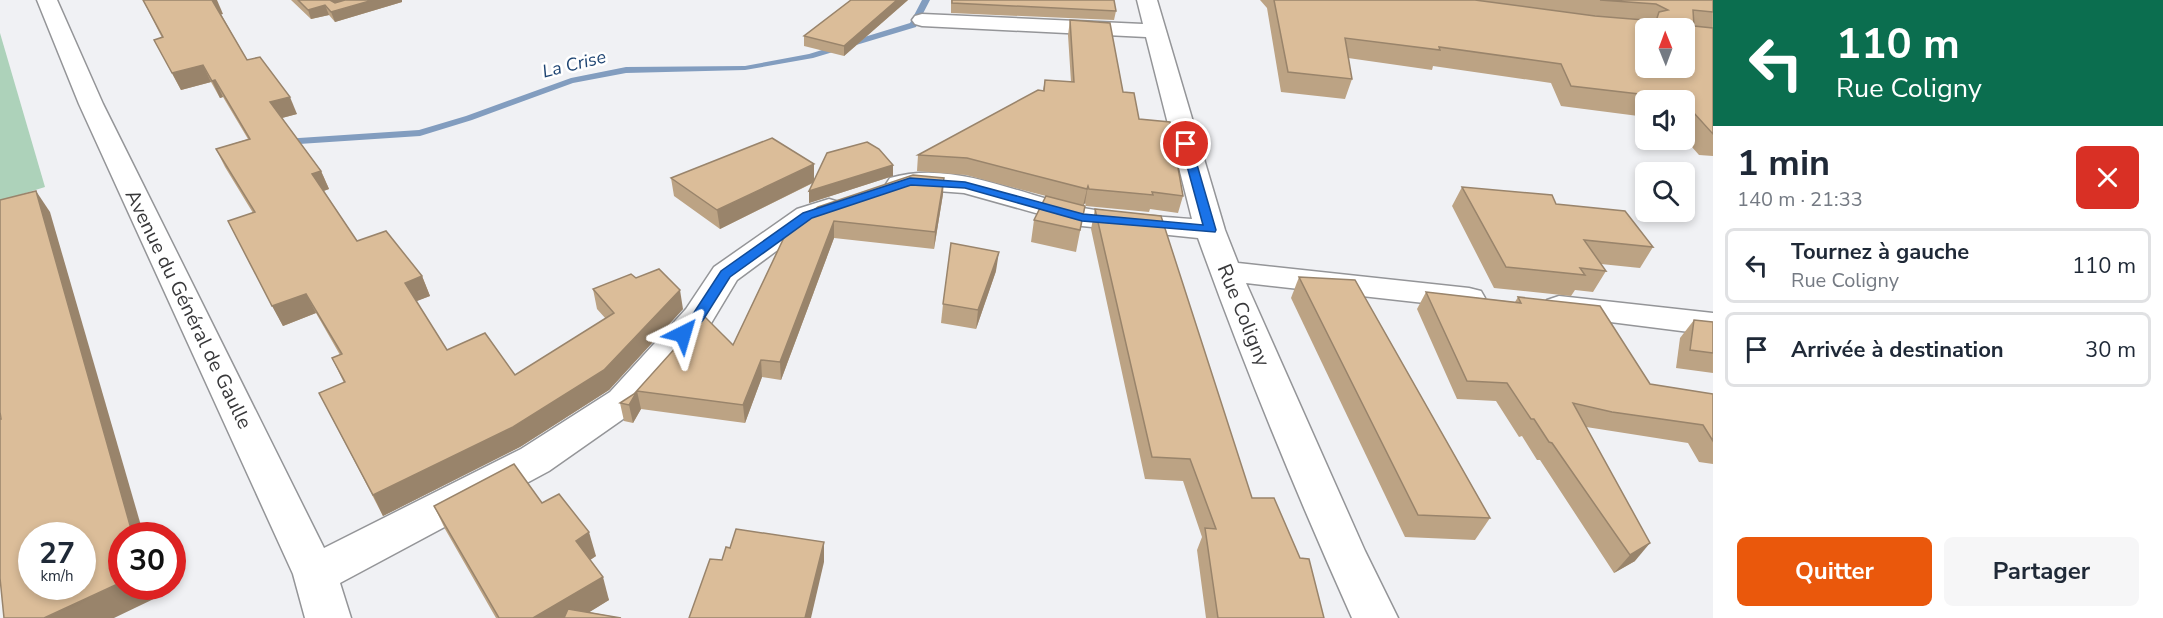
<!DOCTYPE html>
<html lang="fr">
<head>
<meta charset="utf-8">
<style>
  :root { --surface:#fff; --page:#f6f6f7; --text:#1f2937; --muted:#747a83; --line:#e0e1e3; --accent:#ea580c }
  body { margin:0; font-family:"Nunito Sans",sans-serif; background:var(--page); color:var(--text); height:100vh; display:flex; flex-direction:column; font-size:22px; white-space:nowrap }
  * { box-sizing:border-box; margin:0 }
  p { font-size:20px; color:var(--muted) }
  .icon { flex:none; width:33px; height:33px; fill:none; stroke:currentColor; stroke-width:2; stroke-linecap:round; stroke-linejoin:round }
  .map { position:relative; flex:1; overflow:hidden }
  .details { display:flex; flex-direction:column; background:var(--surface); width:450px }
  .details>* { flex:none }
  .hud { background:#0b6e4f; color:#fff; overflow:hidden }
  .needle { width:39px; rotate:359deg }
  .controls { position:absolute; left:1635px; top:18px; display:grid; gap:12px }
  .controls a { display:grid; place-items:center; width:60px; height:60px; border-radius:9px; background:var(--surface); box-shadow:0 3px 9px #0003; font-size:30px }
  .speed { position:absolute; left:18px; top:522px; display:flex; gap:12px; font-size:30px; font-weight:700; text-align:center }
  .speed>* { display:grid; place-content:center; width:78px; height:78px; border-radius:50%; background:var(--surface); box-shadow:0 3px 9px #0003; line-height:1 }
  .speed small { font-size:15px; font-weight:400 }
  .speed .limit { border:9px solid #d22; background:#fff; color:#111 }
  .pin { position:absolute; display:grid; place-items:center; width:51px; height:51px; color:#fff; margin:-26px; border:3px solid #fff; border-radius:50%; box-shadow:0 2px 6px #0007 }
  .me { position:absolute; width:66px; margin:-33px; rotate:40deg; stroke-linejoin:round; filter:drop-shadow(0 0 4px #0008) }
  .turn { display:flex; align-items:center; gap:21px; height:126px; padding:0 24px; font-size:27px }
  .turn .icon { width:78px; height:78px; stroke-width:2.5 }
  .turn b { display:block; font-size:42px; line-height:51px }
  .round { display:grid; place-items:center; flex:none; width:63px; height:63px; border-radius:9px; background:var(--page) }
  .headline { display:flex; align-items:center; justify-content:space-between; height:102px; padding:0 24px }
  h1 { font-size:36px; font-weight:700; line-height:45px }
  .action { display:flex; gap:12px; margin-top:auto; padding:12px 24px }
  .action a { flex:1; height:69px; border-radius:9px; background:var(--accent); color:#fff; font-size:24px; font-weight:700; line-height:69px; text-align:center }
  .action a+a { background:var(--page); color:var(--text) }
  ul { padding:0; list-style:none }
  li { display:flex; align-items:center; gap:18px; height:75px; margin:0 12px 9px; padding:0 12px; border:3px solid var(--line); border-radius:9px }
  li div { flex:1 }
  li b { display:block; font-size:22px }
  li em { font-style:normal }
  main { display:flex; flex:1; min-height:0 }
  .map>svg:first-child { display:block }
</style>
</head>
<body>
<main>
<div class="map">
<svg width="1713" height="618" viewBox="0 0 1713 618">
  <rect width="100%" height="100%" fill="#f0f1f4"/>
  <polygon fill="#add2ba" points="0,33 45,187 0,201"/>
  <g fill="none" stroke-linecap="round" stroke-linejoin="round">
    <polygon fill="#829dbf" fill-rule="evenodd" points="922,0 930,0 916,27 813,58 745,70 626,73 573,83 472,120 420,136 284,145 279,142 284,139 419,130 466,116 571,78 626,67 745,66 809,54 910,23"/>
    <defs>
      <g id="street">
        <polygon points="37,0 57,0 103,104 324,548 521,449 610,392 686,309 714,267 797,209 829,199 839,202 843,208 839,214 817,221 737,280 710,325 636,410 549,471 340,583 351,618 305,618 293,574 79,104"/>
        <path d="M1137 0H1157L1225 230 1238 263 1469 288 1481 291 1485 298 1481 305 1469 308 1246 283 1365 551 1398 618H1352C1296 493 1244 366 1198 238L1082 226 964 193 911 189 900 192 890 190 886 184 890 178C954 159 1021 196 1083 208 1118 215 1156 216 1192 219L1146 37 922 26 915 24 912 20 915 16 922 14 1143 24Z"/>
        <polygon points="1559,296 1713,313 1713,335 1547,314 1543,307 1547,300"/>
      </g>
    </defs>
    <use href="#street" stroke="#949598" stroke-width="3"/>
    <use href="#street" fill="#fff" fill-rule="evenodd"/>
  </g>
  <g fill="#bca384">
    <polygon points="143,0 223,14 221,14 247,60 297,114 282,118 321,171 329,189 324,191 357,241 422,276 430,296 416,301 447,350 515,375 606,319 597,309 593,289 636,278 683,309 609,390 520,447 383,516 319,393 344,383 332,358 340,355 316,313 283,326 228,221 253,213 225,167 216,149 248,139 223,97 220,98 211,82 181,90 154,40 162,38"/>
    <polygon points="291,0 402,0 402,2 335,22 329,15 311,19"/>
    <polygon points="851,0 908,0 844,56 804,46 804,36"/>
    <polygon points="951,0 1114,0 1116,11 1114,20 951,13"/>
    <polygon points="1260,0 1713,0 1713,156 1699,155 1684,138 1684,100 1646,100 1646,117 1561,106 1551,83 1433,66 1432,70 1348,58 1352,79 1345,99 1281,92 1267,8"/>
    <polygon points="1070,20 1123,92 1183,196 1178,213 1150,209 1149,212 1086,206 1085,203 1083,206 1085,206 1076,252 1031,242 1034,220 1046,196 966,175 917,171 918,155 1043,90 1045,80 1071,82 1068,35"/>
    <polygon points="814,164 814,180 893,165 893,176 809,203 809,191 813,183 720,229 674,196 671,178"/>
    <polygon points="1462,187 1556,204 1653,247 1640,268 1601,264 1606,271 1593,292 1575,290 1571,296 1494,288 1452,206"/>
    <polygon points="943,194 934,249 834,238 781,380 762,377 745,423 641,409 633,423 624,421 620,403 634,394 704,316 733,345 789,227"/>
    <polygon points="1095,209 1252,498 1324,618 1206,618 1197,550 1202,537 1183,481 1145,479 1091,229"/>
    <polygon points="996,271 976,329 941,323 943,304"/>
    <polygon points="1299,277 1490,518 1475,540 1405,537 1291,298"/>
    <polygon points="1426,292 1515,302 1518,297 1650,384 1713,394 1713,464 1699,462 1688,443 1599,429 1586,427 1635,561 1614,573 1540,460 1537,460 1522,436 1519,437 1496,401 1457,399 1417,309"/>
    <polygon points="1694,320 1713,322 1713,373 1676,368 1680,338"/>
    <polygon points="542,503 596,556 590,560 609,600 589,612 621,618 496,618 445,529 434,506"/>
  </g>
  <g fill="#99846b">
    <polygon points="212,0 217,0 223,14 219,15"/>
    <polygon points="327,0 344,0 330,8"/>
    <polygon points="373,0 402,0 402,2 335,22 331,12"/>
    <polygon points="897,0 908,0 844,56 844,46"/>
    <polygon points="325,5 329,15 311,19 308,10"/>
    <polygon points="203,65 211,82 181,90 172,73"/>
    <polygon points="215,80 223,97 220,98 212,81"/>
    <polygon points="290,97 297,114 278,119 270,102"/>
    <polygon points="814,164 814,182 720,229 717,210"/>
    <polygon points="893,165 893,176 809,203 809,191"/>
    <polygon points="321,171 329,189 320,192 312,174"/>
    <polygon points="944,178 943,194 934,249 935,232"/>
    <polygon points="1088,186 1085,203 1083,206 1087,189"/>
    <polygon points="36,191 50,212 144,536 133,536"/>
    <polygon points="834,221 834,238 781,380 780,362"/>
    <polygon points="999,252 996,271 976,329 978,310"/>
    <polygon points="422,276 430,296 412,303 405,283"/>
    <polygon points="680,290 683,309 609,390 520,447 383,516 373,495"/>
    <polygon points="306,294 316,313 283,326 272,306"/>
    <polygon points="761,360 762,377 745,423 743,405"/>
    <polygon points="637,391 641,409 633,423 629,405"/>
    <polygon points="589,532 596,556 584,564 576,541"/>
    <polygon points="824,542 824,562 811,618 805,618"/>
    <polygon points="1650,543 1635,561 1614,573 1630,555"/>
    <polygon points="603,577 609,600 580,618 533,618"/>
    <polygon points="122,582 122,586 159,586 162,595 114,618 44,618"/>
  </g>
  <g fill="#dbbd99" stroke="#99846b" stroke-width="1.5" fill-rule="evenodd">
    <polygon points="143,0 212,0 247,60 260,57 290,97 270,102 321,171 312,174 357,241 386,231 422,276 405,283 447,350 485,333 515,375 614,313 593,289 631,274 636,278 659,269 680,290 604,370 513,427 373,495 319,393 345,382 332,358 342,354 306,294 272,306 228,221 255,212 216,149 250,139 215,80 212,81 203,65 172,73 154,40 163,37"/>
    <polygon points="298,0 330,0 335,3 345,0 373,0 331,12 325,5 308,10"/>
    <polygon points="851,0 897,0 844,46 804,36"/>
    <polygon points="952,0 1114,0 1116,11 952,3"/>
    <path d="M1274 0H1475L1595 16 1656 21 1659 12 1668 10 1656 4 1600 0H1713V12L1693 10 1694 26 1713 28V134L1684 102V100L1682 99 1571 86 1561 64 1439 47 1440 50 1345 38 1352 79 1288 72ZM1646 28H1684V68H1646Z"/>
    <polygon points="1070,20 1110,23 1123,92 1134,93 1139,119 1170,122 1183,196 1152,192 1153,195 1089,189 1088,186 1087,189 967,158 918,155 1038,90 1044,91 1045,80 1074,82"/>
    <polygon points="772,138 814,164 717,210 671,178"/>
    <polygon points="867,142 879,149 893,165 809,191 827,153"/>
    <polygon points="913,175 944,178 935,232 834,221 780,362 761,360 743,405 637,391 629,405 620,403 634,394 704,316 733,345 789,227 818,207"/>
    <polygon points="1462,187 1552,195 1556,204 1625,211 1653,247 1584,240 1606,271 1580,268 1585,275 1506,267"/>
    <path d="M36 191 133 536H122V582L44 618H4L0 578V419H1L0 412V200ZM32 536H82V586H32Z"/>
    <polygon points="1046,196 1085,206 1080,230 1034,220"/>
    <polygon points="1095,209 1161,216 1252,498 1274,498 1300,558 1309,559 1324,618 1218,618 1205,528 1216,529 1190,459 1152,457"/>
    <polygon points="951,243 999,252 978,310 943,304"/>
    <polygon points="1299,277 1355,280 1490,518 1418,515"/>
    <polygon points="1426,292 1521,303 1518,297 1600,306 1650,384 1713,394 1713,441 1703,425 1612,412 1573,403 1650,543 1630,555 1552,443 1549,442 1534,419 1531,419 1507,383 1467,381"/>
    <polygon points="1694,320 1713,322 1713,353 1690,350"/>
    <polygon points="514,464 542,503 559,494 589,532 576,541 603,577 533,618 499,618 434,506"/>
    <polygon points="736,529 824,542 805,618 689,618 710,559 722,560 726,547 730,548"/>
    <polygon points="568,609 621,618 564,618"/>
  </g>
  <polygon fill="#1a73e8" stroke="#114b97" stroke-width="1.5" points="1186,141 1191,144 1216,230 1215,232 1082,221 965,188 911,185 812,218 730,277 703,320 688,337 683,338 676,334 693,314 721,271 803,213 910,178 965,182 1083,214 1203,225 1181,144"/>
  <g text-anchor="middle" stroke-width="5" stroke-linejoin="round" paint-order="stroke">
    <g font-size="18" font-style="italic" fill="#1e4472" stroke="#fff">
      <text transform="translate(574 64) rotate(-14)" y="6">La Crise</text>
    </g>
    <g font-size="20" fill="#38383a" stroke="#fff">
      <text transform="translate(189 309) rotate(64)" y="7">Avenue du Général de Gaulle</text>
      <text transform="translate(1244 315) rotate(68)" y="7">Rue Coligny</text>
    </g>
  </g>
</svg>
<div class="controls">
<a><svg class="needle" viewBox="-14 -14 28 28"><path d="M0-13l5 13h-10z" fill="#e53935"/><path d="M0 13l5-13h-10z" fill="#747a83"/></svg></a>
<a><svg class="icon" aria-label="sound" viewBox="0 0 24 24"><path d="M4 9h4l5-4v14l-5-4H4zM17 9q2 3 0 6"/></svg></a>
<a><svg class="icon" aria-label="search" viewBox="0 0 24 24"><circle cx="10" cy="10" r="6"/><path d="M15 15l6 6"/></svg></a>
</div>
<div class="speed"><div>27<small>km/h</small></div><div class="limit">30</div></div>
<div class="pin" style="left:1186px;top:144px;background:#d93025"><svg class="icon" aria-label="arrive" viewBox="0 0 24 24"><path d="M6 21V4h12l-3 4 3 4H6"/></svg></div>
<svg class="me" style="left:683px;top:334px" viewBox="-20 -20 40 40"><path d="M0-17L14 15 0 8-14 15z" fill="#1a73e8" stroke="#fff" stroke-width="4"/></svg>
</div>
<section class="details">
<div class="hud">
<div class="turn"><svg class="icon" aria-label="left" viewBox="0 0 24 24"><path d="M17 20v-9H6M10 6l-5 5 5 5"/></svg><div><b>110 m</b>Rue Coligny</div></div>
</div>
<div class="headline"><div><h1>1 min</h1><p>140 m · 21:33</p></div><a class="round" style="background:#d93025;color:#fff"><svg class="icon" aria-label="close" viewBox="0 0 24 24"><path d="M6 6l12 12M18 6L6 18"/></svg></a></div>
<ul>
<li><svg class="icon" aria-label="left" viewBox="0 0 24 24"><path d="M17 20v-9H6M10 6l-5 5 5 5"/></svg><div><b>Tournez à gauche</b><p>Rue Coligny</p></div><em>110 m</em></li>
<li><svg class="icon" aria-label="arrive" viewBox="0 0 24 24"><path d="M6 21V4h12l-3 4 3 4H6"/></svg><div><b>Arrivée à destination</b></div><em>30 m</em></li>
</ul>
<div class="action"><a>Quitter</a><a>Partager</a></div>
</section>
</main>
</body>
</html>
